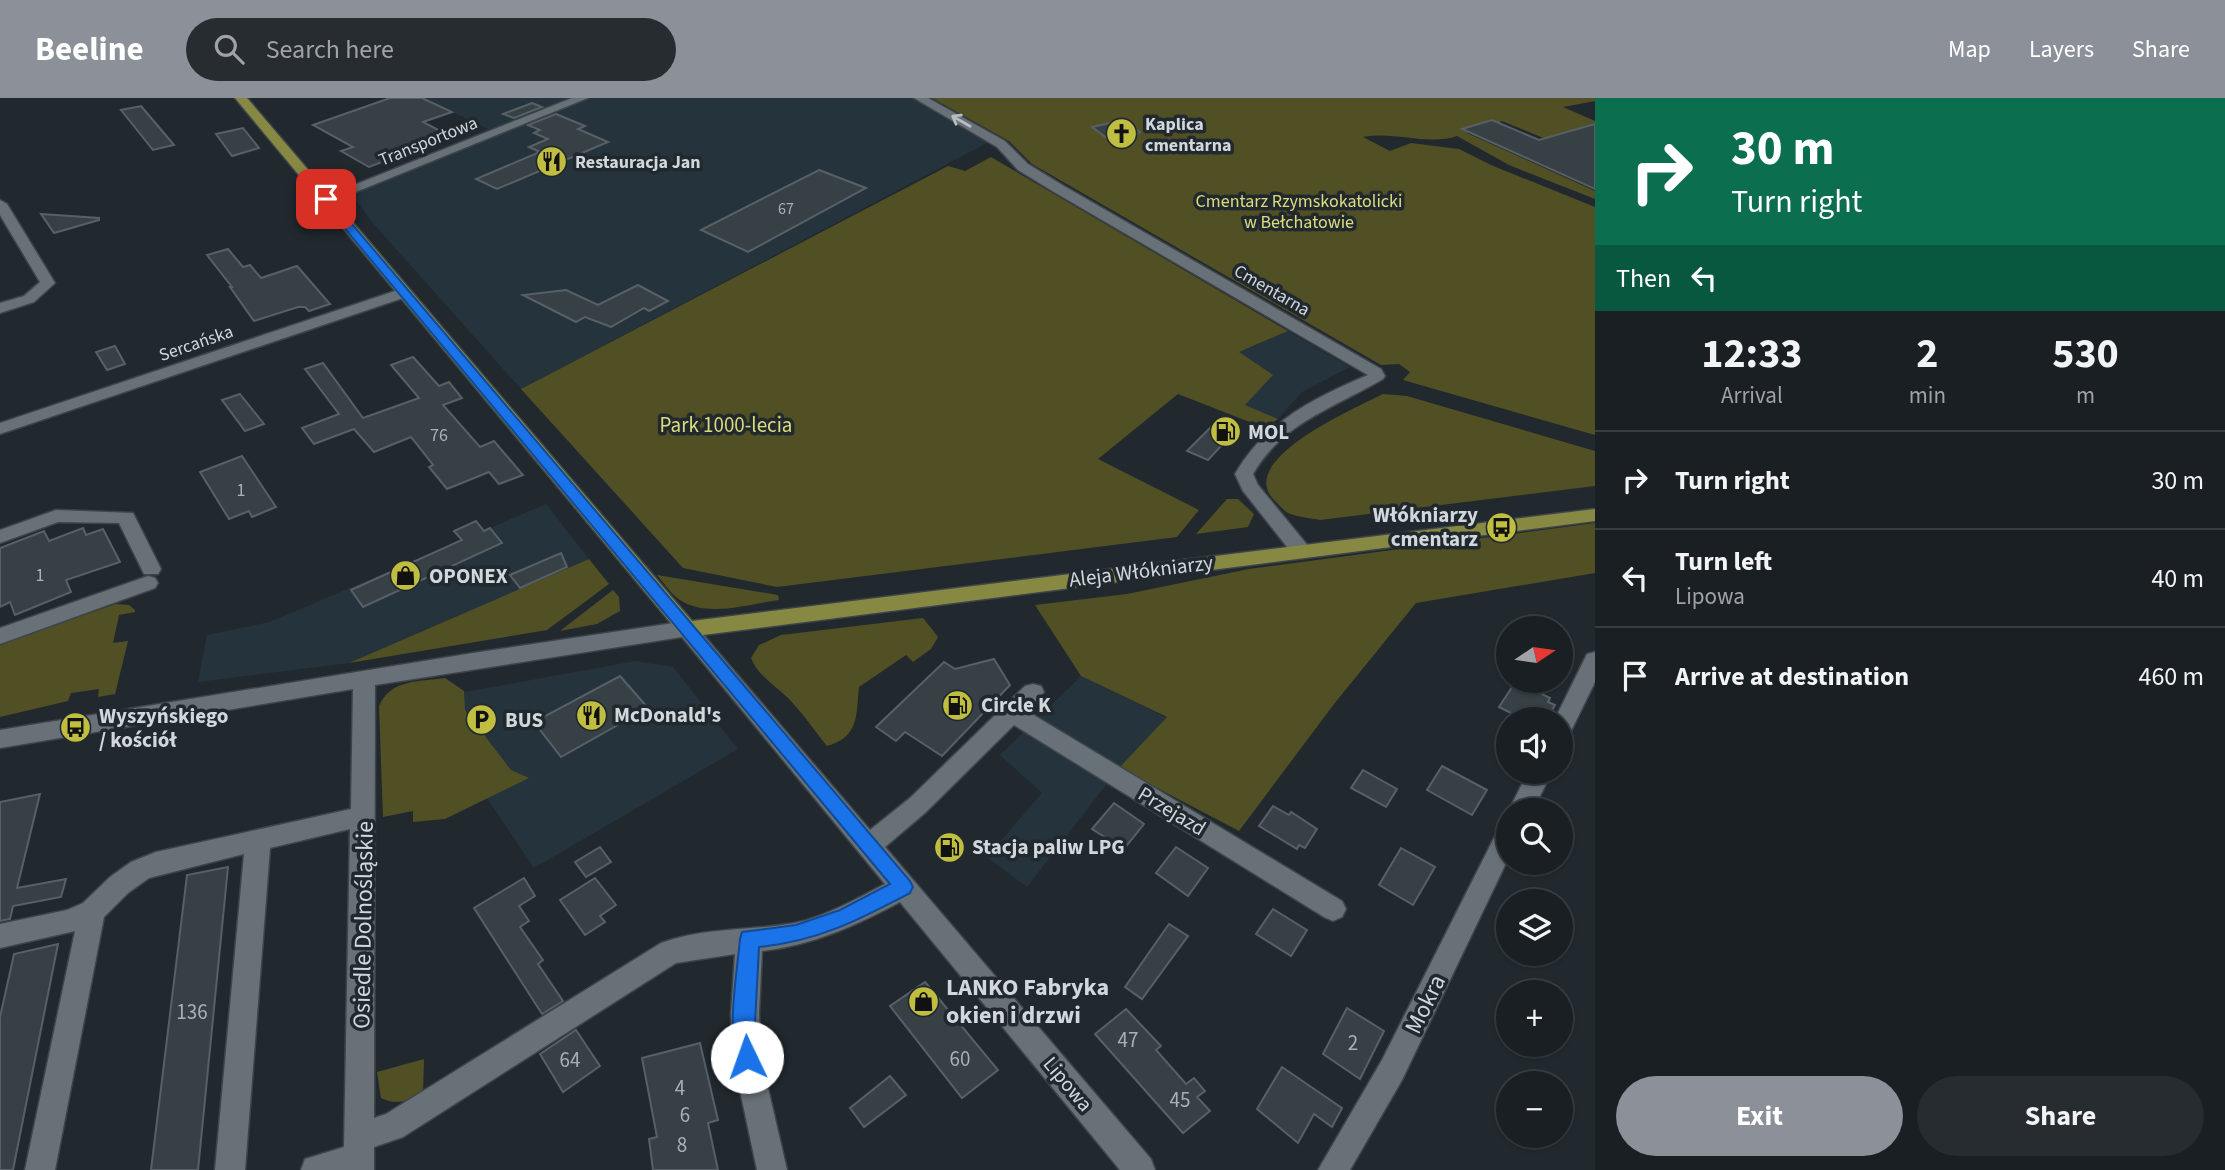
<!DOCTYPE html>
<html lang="en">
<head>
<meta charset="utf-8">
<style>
  :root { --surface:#191f23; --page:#262c30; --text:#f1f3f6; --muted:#9fa2a6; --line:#373d41; --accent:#8c9099 }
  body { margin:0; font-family:"Source Sans 3",sans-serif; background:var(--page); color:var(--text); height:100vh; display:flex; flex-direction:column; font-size:26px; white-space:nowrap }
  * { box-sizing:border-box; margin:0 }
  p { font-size:23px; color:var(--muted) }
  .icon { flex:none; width:38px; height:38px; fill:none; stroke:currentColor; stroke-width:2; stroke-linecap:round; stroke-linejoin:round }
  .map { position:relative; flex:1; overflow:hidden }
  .drawer { display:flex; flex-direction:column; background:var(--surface); width:630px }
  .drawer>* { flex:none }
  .hud { background:#0b6e4f; color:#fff; overflow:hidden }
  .needle { width:46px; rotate:77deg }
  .fabs { position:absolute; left:1496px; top:518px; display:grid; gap:14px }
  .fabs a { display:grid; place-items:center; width:77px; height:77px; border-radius:50%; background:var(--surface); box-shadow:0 2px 5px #0004,0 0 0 2px var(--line); font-size:35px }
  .pin { position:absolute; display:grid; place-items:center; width:60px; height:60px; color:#fff; margin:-30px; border-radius:14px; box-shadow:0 4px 10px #0006 }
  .me { position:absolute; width:77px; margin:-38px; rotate:357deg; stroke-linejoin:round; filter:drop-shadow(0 0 5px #0008) }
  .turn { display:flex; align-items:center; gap:24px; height:147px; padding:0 21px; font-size:32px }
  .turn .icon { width:91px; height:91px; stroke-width:2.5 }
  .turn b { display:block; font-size:49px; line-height:60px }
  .then { display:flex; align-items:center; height:66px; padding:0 21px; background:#0003; gap:14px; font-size:26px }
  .eta { display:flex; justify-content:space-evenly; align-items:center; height:119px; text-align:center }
  .eta b { font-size:42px; font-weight:700; line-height:49px }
  .button { display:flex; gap:14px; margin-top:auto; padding:14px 21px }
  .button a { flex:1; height:80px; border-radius:42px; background:var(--accent); color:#fff; font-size:28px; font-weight:700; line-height:80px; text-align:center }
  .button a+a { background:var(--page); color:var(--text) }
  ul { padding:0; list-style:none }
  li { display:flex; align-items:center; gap:21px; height:98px; padding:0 21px; border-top:2px solid var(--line) }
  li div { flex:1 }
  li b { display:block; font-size:26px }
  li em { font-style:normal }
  header { display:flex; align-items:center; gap:42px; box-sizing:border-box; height:98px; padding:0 35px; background:var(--accent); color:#fff }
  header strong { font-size:33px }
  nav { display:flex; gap:38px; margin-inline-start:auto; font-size:24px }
  .search { width:490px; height:63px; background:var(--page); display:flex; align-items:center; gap:18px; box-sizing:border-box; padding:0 24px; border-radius:38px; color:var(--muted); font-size:26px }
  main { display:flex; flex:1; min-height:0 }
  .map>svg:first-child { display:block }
</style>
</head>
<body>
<header>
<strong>Beeline</strong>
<div class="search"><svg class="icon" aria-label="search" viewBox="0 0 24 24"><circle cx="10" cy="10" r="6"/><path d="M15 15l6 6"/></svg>Search here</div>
<nav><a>Map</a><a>Layers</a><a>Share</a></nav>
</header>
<main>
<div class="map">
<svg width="1595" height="1072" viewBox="0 0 1595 1072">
  <rect width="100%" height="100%" fill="#21292f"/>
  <g fill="#25333c">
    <polygon points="423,0 912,0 991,43 521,291 372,124 346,89 488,31"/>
    <polygon points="1288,233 1350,269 1302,294 1278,321 1244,307 1239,254"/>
    <polygon points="546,406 589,461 349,565 198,584 207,537 270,524"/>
    <polygon points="635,563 673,569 738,651 534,770 421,602"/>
    <polygon points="1081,578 1167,620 1119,670 1027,789 987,759 1042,695 1000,657"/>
  </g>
  <g fill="#515024">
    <path d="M932 0H1595V3L1563 9 1595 23V26L1546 41 1502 23 1467 35 1595 93V101L1509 67 1457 38C1429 48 1395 33 1363 39L1390 53 1411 45 1459 51 1491 67 1595 109V337L1403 282 1410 274 1399 266 1381 267 1032 66 1009 43Z"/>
    <polygon points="991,59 1288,233 1239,254 1273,277 1245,307 1278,321 1265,330 1178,296 1098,361 1199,412 1177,439 777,489 683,470 521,291 948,68 965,73"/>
    <path d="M1383 296 1407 298 1595 353V388L1320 422C1311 420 1297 419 1288 415 1284 413 1279 407 1276 404 1231 363 1356 310 1383 296Z"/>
    <polygon points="1227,401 1238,401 1254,416 1248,429 1196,436"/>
    <polygon points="1595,425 1595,475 1416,505 1334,606 1239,733 1119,670 1167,619 1081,578 1035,507 1127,496 1249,471"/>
    <polygon points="589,461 609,486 547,532 349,565"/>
    <path d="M657 477 778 497 779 502C749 506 707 520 680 502 671 496 664 485 657 477Z"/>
    <polygon points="613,492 619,499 620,513 597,526 560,533"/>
    <polygon points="116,506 129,507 135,512 135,514 119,517 113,545 128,543 115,596 98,599 99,591 71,595 68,603 0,619 0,546"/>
    <path d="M923 520 938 539 931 551 913 564 906 557 859 589C856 618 859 639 827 648 814 632 802 614 788 600 775 587 758 578 751 560L759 547 781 537Z"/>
    <path d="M445 580 464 593 465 612 511 672 529 680 445 721 413 724V713L383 719 379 608C391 581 418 584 445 580Z"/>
    <path d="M424 961 423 996C408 1002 397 1008 381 1000L377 974Z"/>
  </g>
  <g fill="#374045" stroke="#576066" stroke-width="2">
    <polygon points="390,0 422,0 452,14 423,24 450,38 369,69 341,53 353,49 313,27"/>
    <polygon points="532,5 542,9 514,20 503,16"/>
    <polygon points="141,8 174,47 153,52 121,12"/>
    <polygon points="556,16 585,28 578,31 608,44 497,91 476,81 540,54 529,49 548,41 534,35 540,32 528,27"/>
    <polygon points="1492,22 1539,42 1595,26 1595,91 1462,31"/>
    <polygon points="1115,24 1129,27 1140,34 1124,46 1115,46 1092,29"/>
    <polygon points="243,30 259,50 232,58 216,36"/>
    <polygon points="819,72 866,90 748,154 701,132"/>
    <polygon points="41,116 99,120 99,122 54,135"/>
    <polygon points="228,151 243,169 250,167 261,180 297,168 330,206 309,213 305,209 298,209 254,223 230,189 232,189 207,157"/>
    <polygon points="638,187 668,203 649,213 644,210 611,229 585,219 576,224 523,197 566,192 598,207"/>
    <polygon points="115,248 125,266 107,272 96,254"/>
    <polygon points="413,259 439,288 449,284 462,300 443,307 480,349 494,343 523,377 499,386 489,374 447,391 429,369 433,367 411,339 374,354 354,331 314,346 302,330 339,316 305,271 323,265 363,320 419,300 391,267"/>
    <polygon points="240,296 264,326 245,333 222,302"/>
    <polygon points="1217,323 1237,331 1208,362 1187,353"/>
    <polygon points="242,358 276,409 252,419 249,413 229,421 200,374"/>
    <polygon points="476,423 484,433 490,430 502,445 363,509 351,492 462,442 454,433"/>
    <polygon points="83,430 86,437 103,431 120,464 66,482 71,494 15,517 10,504 0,509 0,450 44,433 49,443"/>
    <polygon points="561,455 567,469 520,490 510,477"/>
    <polygon points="994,561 1010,587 942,658 905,634 896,643 876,629 944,564 955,571"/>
    <polygon points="620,578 648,610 561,659 534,624"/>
    <polygon points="1516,583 1550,600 1548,604 1555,607 1547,621 1523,621 1499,609"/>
    <polygon points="1442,668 1487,692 1472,717 1427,692"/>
    <polygon points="1363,672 1397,691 1386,709 1351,690"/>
    <polygon points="40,696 17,790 66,781 61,799 13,808 10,821 0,823 0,704"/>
    <polygon points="1114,705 1144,726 1124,751 1092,731"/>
    <polygon points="1273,708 1289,717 1291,714 1317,731 1305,750 1299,747 1297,751 1259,728"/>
    <polygon points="600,749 611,764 586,779 575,764"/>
    <polygon points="1176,749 1208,770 1188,798 1156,775"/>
    <polygon points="1401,750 1435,769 1413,807 1379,787"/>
    <polygon points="228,769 198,1072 151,1072 187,777"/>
    <polygon points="524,780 535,798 519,808 529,823 520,829 543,862 538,866 563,903 542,916 474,810"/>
    <polygon points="595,780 616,807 600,818 605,824 585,837 560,802"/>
    <polygon points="1273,811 1307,832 1291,858 1256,836"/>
    <polygon points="1169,826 1188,838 1142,901 1125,889"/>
    <polygon points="58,846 13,1072 0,1072 0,919 14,856"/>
    <polygon points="925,884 998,972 962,1000 890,908"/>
    <polygon points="1347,910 1384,933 1360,981 1323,956"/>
    <polygon points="1126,911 1161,948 1156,952 1186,986 1194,980 1205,993 1197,999 1210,1013 1183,1035 1095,936"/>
    <polygon points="576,932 600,968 563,994 540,956"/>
    <polygon points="700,945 718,1022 708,1025 718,1072 653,1072 649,1041 657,1039 642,960"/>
    <polygon points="1282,969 1342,1010 1332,1029 1314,1016 1298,1045 1257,1011"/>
    <polygon points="890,978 906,997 864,1029 850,1010"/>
  </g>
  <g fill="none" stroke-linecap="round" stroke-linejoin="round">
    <defs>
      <g id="minor">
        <polygon points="572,0 588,0 331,104 326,105 319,101"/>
        <path d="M914 0H928L1005 43 1028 66 1064 88 1381 271 1385 278 1383 281C1334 310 1283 324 1253 376L1258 387 1309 449 1312 454 1309 459H1295L1243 393 1235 376C1265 324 1314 300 1368 277L1054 94 1018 72 997 49Z"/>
        <polygon points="0,102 7,106 55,185 34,204 0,215 0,205 24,198 40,184 0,117"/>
        <polygon points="404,190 409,192 412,195 409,198 0,336 0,325"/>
        <polygon points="56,412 133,415 161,471 158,476 144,476 119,425 58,424 0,445 0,432"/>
        <polygon points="148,478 155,480 158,485 155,490 0,546 0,530"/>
        <path d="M687 523 694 526 870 732 910 700 1025 588 1033 586 1041 588 1044 594 1027 613 1342 803 1346 811 1342 819 1333 823 1324 819 1014 627 926 714 885 749 1151 1061 1155 1072H1120L900 804C855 828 813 847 762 853L759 915 761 960 787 1072H757L733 960 731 915 735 856 676 865 403 1039 374 1049V1072H301L305 1061 344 1049 350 731 270 750 245 1072H215L244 756 149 780 128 795 104 819 55 1072H25L75 833 0 850V826L67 812 83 805 110 779 131 764 156 754 351 711 353 591 0 650V632L473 555ZM682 539 885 786C856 801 827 818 795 825 751 833 704 829 661 845L386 1016 374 1020 375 587Z"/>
        <polygon points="1595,554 1595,584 1569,637 1561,640 1561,621 1555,621 1587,556"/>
        <polygon points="1528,674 1552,674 1533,712 1509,712"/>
        <polygon points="1508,727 1508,761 1402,982 1350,1072 1318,1072 1382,962 1499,730"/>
      </g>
      <polygon id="major" points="235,0 247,0 692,523 1595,411 1595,423 687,539 680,536"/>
    </defs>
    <use href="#minor" stroke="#3e454a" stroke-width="3"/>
    <use href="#major" stroke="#3e454a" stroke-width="3"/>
    <use href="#minor" fill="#687178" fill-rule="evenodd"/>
    <use href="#major" fill="#878943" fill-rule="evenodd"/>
  </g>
  <defs><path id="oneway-shaft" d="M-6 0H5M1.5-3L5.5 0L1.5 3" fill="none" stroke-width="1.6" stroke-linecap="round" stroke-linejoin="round" transform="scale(1.75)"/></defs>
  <use stroke="#b7bec2" href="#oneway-shaft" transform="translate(961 23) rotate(-150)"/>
  <path fill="#1a73e8" stroke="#114b97" stroke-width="2" d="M322 99H329L910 783 913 789 910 795C858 822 819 843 759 849L755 925 757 959 754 967 747 970 739 967C726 935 737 875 740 841L742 834 796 827 840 812 890 786 322 103Z"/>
  <defs>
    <symbol id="church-disc" viewBox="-11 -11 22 22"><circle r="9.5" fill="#c0be40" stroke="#21292f"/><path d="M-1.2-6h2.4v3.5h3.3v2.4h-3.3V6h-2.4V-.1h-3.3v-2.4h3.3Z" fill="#111"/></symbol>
    <symbol id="restaurant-disc" viewBox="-11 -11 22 22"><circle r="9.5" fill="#c0be40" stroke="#21292f"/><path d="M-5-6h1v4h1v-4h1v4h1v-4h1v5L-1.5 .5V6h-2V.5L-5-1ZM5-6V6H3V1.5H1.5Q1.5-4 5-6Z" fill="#111"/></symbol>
    <symbol id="fuel-disc" viewBox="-11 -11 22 22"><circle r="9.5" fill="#c0be40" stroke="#21292f"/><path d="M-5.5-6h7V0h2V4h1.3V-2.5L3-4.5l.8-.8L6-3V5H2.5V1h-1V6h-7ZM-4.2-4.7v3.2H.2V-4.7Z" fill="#111"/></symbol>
    <symbol id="bus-disc" viewBox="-11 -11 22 22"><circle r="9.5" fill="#c0be40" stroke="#21292f"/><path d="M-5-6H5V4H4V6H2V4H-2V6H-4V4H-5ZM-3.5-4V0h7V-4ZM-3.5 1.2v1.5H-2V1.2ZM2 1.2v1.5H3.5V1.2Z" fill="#111"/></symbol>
    <symbol id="shop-disc" viewBox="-11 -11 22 22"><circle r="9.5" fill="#c0be40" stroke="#21292f"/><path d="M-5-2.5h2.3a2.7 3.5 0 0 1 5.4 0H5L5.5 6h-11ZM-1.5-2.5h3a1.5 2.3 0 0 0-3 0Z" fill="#111"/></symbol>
    <symbol id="parking-disc" viewBox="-11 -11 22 22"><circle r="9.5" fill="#c0be40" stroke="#21292f"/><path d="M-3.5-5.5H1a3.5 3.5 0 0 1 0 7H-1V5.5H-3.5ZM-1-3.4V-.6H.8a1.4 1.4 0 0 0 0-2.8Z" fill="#111"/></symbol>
  </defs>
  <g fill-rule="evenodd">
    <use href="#church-disc" x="1104" y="18" width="35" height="35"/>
    <use href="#restaurant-disc" x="534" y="46" width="35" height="35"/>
    <use href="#fuel-disc" x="1208" y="316" width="35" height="35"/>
    <use href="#bus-disc" x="1484" y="412" width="35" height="35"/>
    <use href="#shop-disc" x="388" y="460" width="35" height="35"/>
    <use href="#fuel-disc" x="940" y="590" width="35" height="35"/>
    <use href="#restaurant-disc" x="574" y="600" width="35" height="35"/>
    <use href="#parking-disc" x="464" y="604" width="35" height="35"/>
    <use href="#bus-disc" x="58" y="612" width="35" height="35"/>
    <use href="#fuel-disc" x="932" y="732" width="35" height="35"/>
    <use href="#shop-disc" x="906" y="886" width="35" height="35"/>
  </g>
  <g text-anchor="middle" stroke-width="7" stroke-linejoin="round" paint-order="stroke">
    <g font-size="16" fill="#aab1b6">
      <text x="786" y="116">67</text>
    </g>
    <g font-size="18" font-weight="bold" fill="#d1d7db" stroke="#21292f" text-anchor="start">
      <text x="1145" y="32">Kaplica<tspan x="1145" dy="21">cmentarna</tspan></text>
      <text x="575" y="70">Restauracja Jan</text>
    </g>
    <g font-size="18" fill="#d1d7db" stroke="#21292f">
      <text transform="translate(428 43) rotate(-22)" y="6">Transportowa</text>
      <text transform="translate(1272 192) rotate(30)" y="6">Cmentarna</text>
      <text transform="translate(196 245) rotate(-19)" y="6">Sercańska</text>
    </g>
    <g font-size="18" fill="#dddc7c" stroke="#21292f">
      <text x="1299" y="109">Cmentarz Rzymskokatolicki<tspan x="1299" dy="21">w Bełchatowie</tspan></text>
    </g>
    <g font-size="18" fill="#aab1b6">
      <text x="439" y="343">76</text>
      <text x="241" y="398">1</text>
      <text x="40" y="483">1</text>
    </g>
    <g font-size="21" fill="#dddc7c" stroke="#21292f">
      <text x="726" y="334">Park 1000-lecia</text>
    </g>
    <g font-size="21" font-weight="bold" fill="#d1d7db" stroke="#21292f" text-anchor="start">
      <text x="1248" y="341">MOL</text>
      <text x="1478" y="424" text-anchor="end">Włókniarzy<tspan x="1478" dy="24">cmentarz</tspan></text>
      <text x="429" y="485">OPONEX</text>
      <text x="981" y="614">Circle K</text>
      <text x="614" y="624">McDonald's</text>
      <text x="99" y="625">Wyszyńskiego<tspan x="99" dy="24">/ kościół</tspan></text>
      <text x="505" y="629">BUS</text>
      <text x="972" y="756">Stacja paliw LPG</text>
    </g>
    <g font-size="21" fill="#d1d7db" stroke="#21292f">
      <text transform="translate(1141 473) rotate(-7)" y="7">Aleja Włókniarzy</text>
      <text transform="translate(1172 713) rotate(31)" y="7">Przejazd</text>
      <text transform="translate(1068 986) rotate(50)" y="7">Lipowa</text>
    </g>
    <g font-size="21" fill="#aab1b6">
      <text x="192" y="921">136</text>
      <text x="1128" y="949">47</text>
      <text x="1353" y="952">2</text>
      <text x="960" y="968">60</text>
      <text x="570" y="969">64</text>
      <text x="680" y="997">4</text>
      <text x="1180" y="1009">45</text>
      <text x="685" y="1024">6</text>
      <text x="682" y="1054">8</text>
    </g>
    <g font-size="24" fill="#d1d7db" stroke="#21292f">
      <text transform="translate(363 827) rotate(-89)" y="8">Osiedle Dolnośląskie</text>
      <text transform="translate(1425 906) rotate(-64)" y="8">Mokra</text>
    </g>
    <g font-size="24" font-weight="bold" fill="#d1d7db" stroke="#21292f" text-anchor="start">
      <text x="946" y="897">LANKO Fabryka<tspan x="946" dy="28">okien i drzwi</tspan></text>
    </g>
  </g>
</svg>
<div class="fabs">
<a><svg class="needle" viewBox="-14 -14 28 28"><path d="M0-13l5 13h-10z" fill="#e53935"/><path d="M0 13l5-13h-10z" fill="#9fa2a6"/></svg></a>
<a><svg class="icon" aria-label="sound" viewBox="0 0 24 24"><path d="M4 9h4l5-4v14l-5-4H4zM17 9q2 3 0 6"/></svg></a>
<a><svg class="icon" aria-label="search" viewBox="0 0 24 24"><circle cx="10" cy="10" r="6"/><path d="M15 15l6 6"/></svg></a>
<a><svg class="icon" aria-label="layers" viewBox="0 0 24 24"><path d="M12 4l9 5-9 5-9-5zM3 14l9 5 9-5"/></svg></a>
<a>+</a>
<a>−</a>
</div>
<div class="pin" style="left:326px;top:101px;background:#d93025"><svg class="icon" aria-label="arrive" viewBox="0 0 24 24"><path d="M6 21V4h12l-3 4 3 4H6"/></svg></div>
<svg class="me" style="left:747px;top:959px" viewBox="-20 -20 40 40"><circle r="19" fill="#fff"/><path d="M0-13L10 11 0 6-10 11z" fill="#1a73e8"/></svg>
</div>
<section class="drawer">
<div class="hud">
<div class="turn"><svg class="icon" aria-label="right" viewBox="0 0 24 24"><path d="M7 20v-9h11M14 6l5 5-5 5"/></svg><div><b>30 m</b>Turn right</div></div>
<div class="then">Then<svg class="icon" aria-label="left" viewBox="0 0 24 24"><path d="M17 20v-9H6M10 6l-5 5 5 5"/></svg></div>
</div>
<div class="eta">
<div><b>12:33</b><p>Arrival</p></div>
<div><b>2</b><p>min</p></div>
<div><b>530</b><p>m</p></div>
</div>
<ul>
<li><svg class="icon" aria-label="right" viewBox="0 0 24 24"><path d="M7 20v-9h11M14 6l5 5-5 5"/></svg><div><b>Turn right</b></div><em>30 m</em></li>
<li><svg class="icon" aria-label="left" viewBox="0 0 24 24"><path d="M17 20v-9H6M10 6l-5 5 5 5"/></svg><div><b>Turn left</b><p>Lipowa</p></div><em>40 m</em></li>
<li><svg class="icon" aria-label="arrive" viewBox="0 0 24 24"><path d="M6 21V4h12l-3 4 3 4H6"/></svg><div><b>Arrive at destination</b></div><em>460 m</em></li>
</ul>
<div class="button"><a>Exit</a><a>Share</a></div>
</section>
</main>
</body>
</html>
